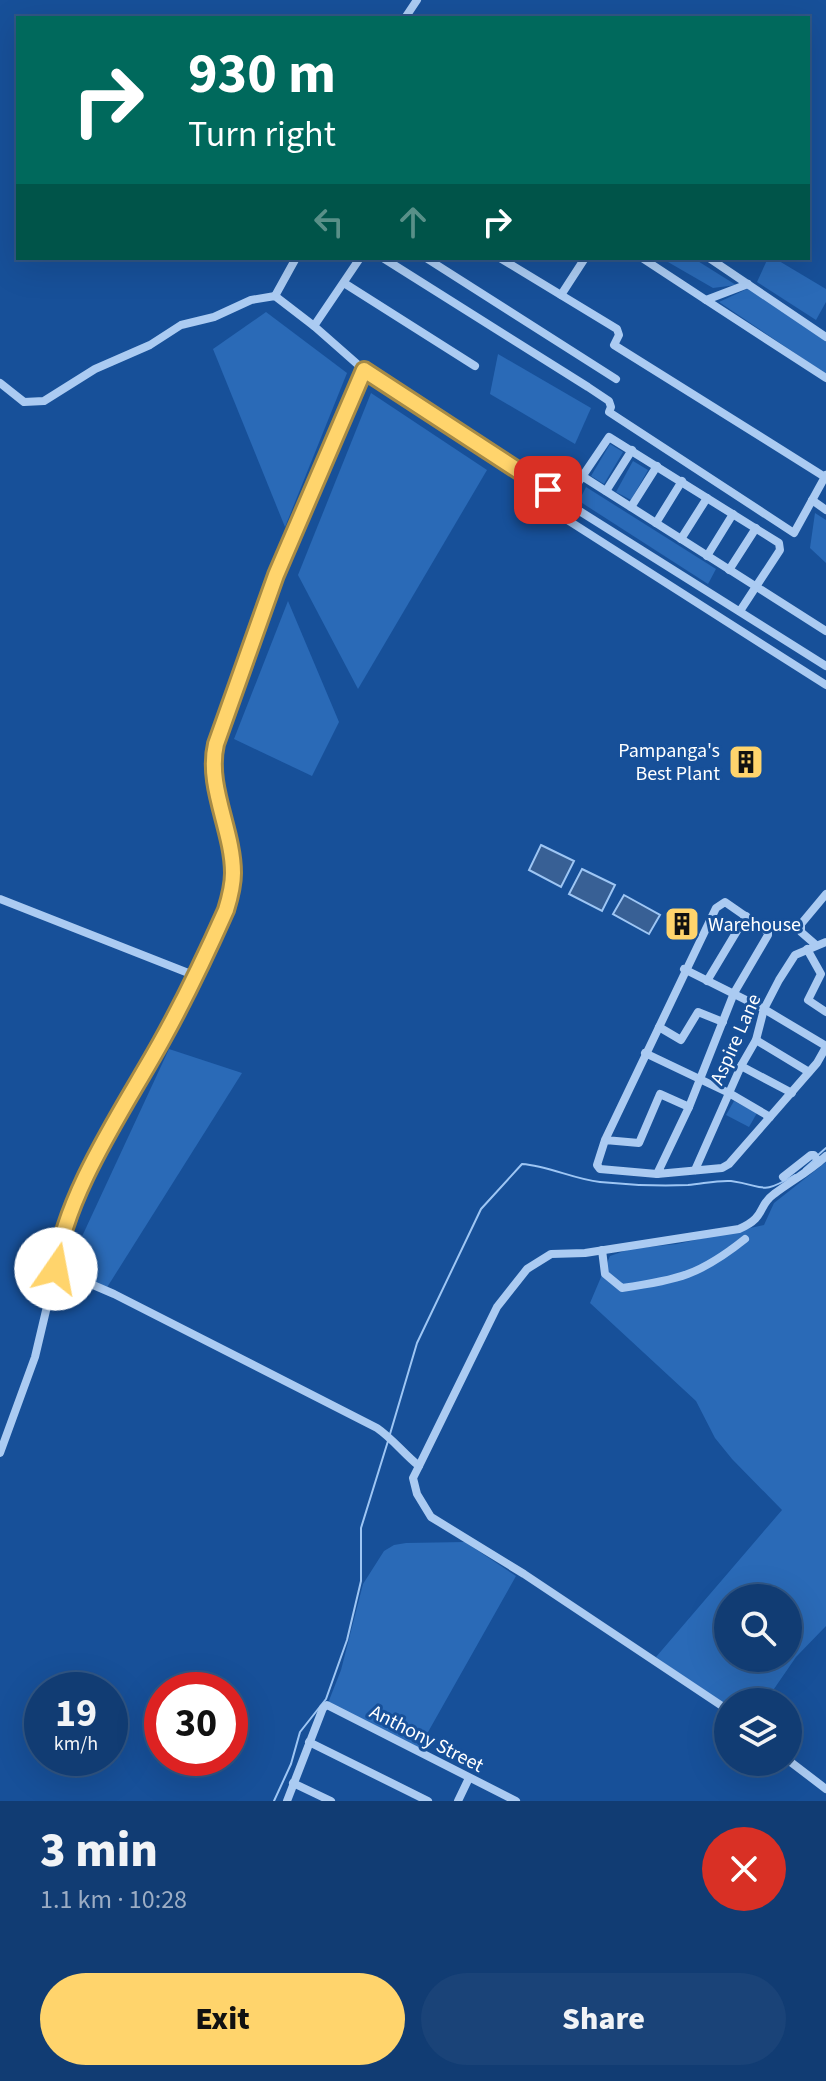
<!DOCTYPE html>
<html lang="en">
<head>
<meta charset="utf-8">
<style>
  :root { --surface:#113c73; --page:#1a4378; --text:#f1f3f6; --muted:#9cadc4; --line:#305685; --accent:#ffd46c }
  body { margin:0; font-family:"Source Sans 3",sans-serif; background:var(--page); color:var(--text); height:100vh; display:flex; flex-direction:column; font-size:30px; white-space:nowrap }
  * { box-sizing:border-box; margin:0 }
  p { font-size:26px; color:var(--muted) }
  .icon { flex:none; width:44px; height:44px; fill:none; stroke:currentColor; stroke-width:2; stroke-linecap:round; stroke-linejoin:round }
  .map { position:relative; height:1801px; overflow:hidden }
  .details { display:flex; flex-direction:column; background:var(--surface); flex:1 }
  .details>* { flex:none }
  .banner { position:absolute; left:16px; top:16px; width:794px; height:244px; border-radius:0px; box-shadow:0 8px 32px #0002,0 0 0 2px var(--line); background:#00695c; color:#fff; overflow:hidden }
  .tools { position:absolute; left:714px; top:1584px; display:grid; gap:16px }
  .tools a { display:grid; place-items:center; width:88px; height:88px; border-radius:50%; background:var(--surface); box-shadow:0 8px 32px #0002,0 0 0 2px var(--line); font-size:40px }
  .speed { position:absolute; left:24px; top:1672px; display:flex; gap:16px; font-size:40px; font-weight:700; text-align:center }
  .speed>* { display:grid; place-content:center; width:104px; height:104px; border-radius:50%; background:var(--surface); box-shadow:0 8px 32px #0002,0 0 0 2px var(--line); line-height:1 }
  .speed small { font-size:20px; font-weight:400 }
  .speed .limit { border:12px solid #d22; background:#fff; color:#111 }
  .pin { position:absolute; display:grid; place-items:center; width:68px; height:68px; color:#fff; margin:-34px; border-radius:16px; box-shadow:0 4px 12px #0006 }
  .me { position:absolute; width:88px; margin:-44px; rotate:12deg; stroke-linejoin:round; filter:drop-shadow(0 0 6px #0008) }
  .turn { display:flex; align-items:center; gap:28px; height:168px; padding:0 40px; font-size:36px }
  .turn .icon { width:104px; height:104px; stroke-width:2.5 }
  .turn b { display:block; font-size:56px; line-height:68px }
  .lanes { display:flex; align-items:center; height:76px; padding:0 40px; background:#0003; justify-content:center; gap:40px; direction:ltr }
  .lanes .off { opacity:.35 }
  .round { display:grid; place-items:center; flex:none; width:84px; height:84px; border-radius:42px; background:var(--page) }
  .head { display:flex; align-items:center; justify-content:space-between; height:136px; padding:0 40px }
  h1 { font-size:48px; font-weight:800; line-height:60px }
  .button { display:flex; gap:16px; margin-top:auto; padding:16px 40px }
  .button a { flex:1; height:92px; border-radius:48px; background:var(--accent); color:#111; font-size:32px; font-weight:800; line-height:92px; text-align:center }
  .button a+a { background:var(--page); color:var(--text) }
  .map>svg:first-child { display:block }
</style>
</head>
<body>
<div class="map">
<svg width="826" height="1801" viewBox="0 0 826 1801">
  <rect width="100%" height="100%" fill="#175099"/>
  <g fill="#2a6ab7" fill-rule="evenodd">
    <polygon points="661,258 693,258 736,285 713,288"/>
    <polygon points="768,258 774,258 826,289 826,302 816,320 757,282"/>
    <polygon points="749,288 826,340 826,374 719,302"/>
    <polygon points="266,312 347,373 285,527 213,349"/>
    <polygon points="498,354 591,408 575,444 490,394"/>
    <polygon points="371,393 487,470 358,689 298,575"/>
    <polygon points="610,444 623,452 604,484 591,476"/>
    <polygon points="633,461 648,470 631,500 616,492"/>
    <polygon points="586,487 716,569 708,584 579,501"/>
    <polygon points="815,513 826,520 826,563 810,548"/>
    <polygon points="288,601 339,722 312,776 234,739"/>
    <polygon points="169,1049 242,1073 106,1289 66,1271"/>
    <polygon points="734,1101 757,1113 749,1127 726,1115"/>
    <path d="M826 1162V1626L796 1657 765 1702H728V1709L656 1657 782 1510 732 1459 715 1438 696 1401 590 1303 610 1256 630 1249 677 1244 764 1225 774 1203ZM728 1598H788V1658H728Z"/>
    <polygon points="465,1542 516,1576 419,1748 328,1703 341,1670 363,1584 384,1551 394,1545 406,1543"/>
  </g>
  <g fill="#386095" stroke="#9ec6f4" stroke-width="2">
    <polygon points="541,845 574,861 561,887 529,870"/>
    <polygon points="582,869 615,885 602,911 569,894"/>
    <polygon points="624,895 660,915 649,934 613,914"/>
  </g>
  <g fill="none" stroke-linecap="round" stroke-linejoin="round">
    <g stroke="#9ec6f4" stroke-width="2">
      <polyline points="818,1155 826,1148"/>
      <polyline points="804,1169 814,1160"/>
      <path d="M390 1434 417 1343 481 1209 522 1164C549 1166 573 1179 600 1182 629 1185 659 1186 688 1185 702 1184 717 1180 731 1181 767 1186 759 1196 795 1175"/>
      <polyline points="274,1801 291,1764 300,1732 326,1699 347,1640 361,1581 361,1528 388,1441"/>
    </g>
    <g stroke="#abcbf2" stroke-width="8">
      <polyline points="405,18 417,0"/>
      <polyline points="383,258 588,387 609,401 611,407 609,412 794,533 826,475"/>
      <polyline points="426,258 616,379"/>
      <polyline points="500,258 617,329 619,335 614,345 825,477"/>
      <polyline points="642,258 706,300 748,284"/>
      <polyline points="709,258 826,337"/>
      <polyline points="344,283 475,366"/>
      <polyline points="561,295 585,258"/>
      <polyline points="275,296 296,258"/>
      <polyline points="706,300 826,378"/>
      <polyline points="364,370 543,486 548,490 547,507 826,685"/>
      <polyline points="0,383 24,402 44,401 95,369 150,345 181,325 214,317 251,300 275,296 314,326"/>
      <polyline points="582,476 826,631"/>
      <polyline points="606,491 632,450"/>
      <polyline points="812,500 826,510"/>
      <polyline points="631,507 657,466"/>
      <polyline points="656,523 682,481"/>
      <polyline points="681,539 707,498"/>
      <polyline points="707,556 733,514"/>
      <polyline points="729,570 756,528"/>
      <polyline points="740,611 780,550 779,543 609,437 567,499 570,505 826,666"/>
      <polyline points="0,899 196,976"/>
      <polyline points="816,945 801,932 801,924 826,894"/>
      <polyline points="807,949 821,974 808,1000 826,1012"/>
      <polyline points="684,969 764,1009 826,1046"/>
      <polyline points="707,981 746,916"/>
      <polyline points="659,1027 681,1040 698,1012 723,1022"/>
      <polyline points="756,1040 809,1072"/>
      <polyline points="645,1053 729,1093 770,1117"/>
      <polyline points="741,1066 792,1093"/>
      <polyline points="689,1107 657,1174 722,1168 729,1164 817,1063 826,1047"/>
      <polyline points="605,1140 639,1143 660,1094 689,1107 734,993 768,935 768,932 725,902 716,908 605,1140 597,1165 600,1169 657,1174"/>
      <polyline points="695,1170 741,1066 756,1040 764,1009 779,980 795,955 826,942"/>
      <polyline points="783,1177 811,1155 814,1155 819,1162"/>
      <path d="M602 1250 605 1274 622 1288C678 1280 700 1275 745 1239"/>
      <path d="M56 1269 114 1294 377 1428C393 1439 404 1454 419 1466L413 1478 417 1494 431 1517 524 1574 728 1710"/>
      <polyline points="0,1453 35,1357 67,1222 102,1146 162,1041 209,947 226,910 232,889 233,871 214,766 216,744 276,575 364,370 314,326 360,258"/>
      <path d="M419 1466 497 1307 527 1269 551 1254 585 1253 739 1229C767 1217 757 1206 774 1194 791 1181 810 1171 826 1156"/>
      <polyline points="309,1742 428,1801"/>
      <polyline points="788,1760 826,1789"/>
      <polyline points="293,1783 331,1801"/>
      <polyline points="287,1801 323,1708 327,1705 516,1801"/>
      <polyline points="458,1801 469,1778"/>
    </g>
  </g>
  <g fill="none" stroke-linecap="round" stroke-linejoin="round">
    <defs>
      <path id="route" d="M56 1269C64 1195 125 1107 161 1042 185 999 206 955 226 910 230 897 233 886 233 873 233 830 206 786 216 744L276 575 364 370 548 490"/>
    </defs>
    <use href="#route" stroke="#a68a46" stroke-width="20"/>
    <use href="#route" stroke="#ffd46c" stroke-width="14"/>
  </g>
  <defs>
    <symbol id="building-square" viewBox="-11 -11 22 22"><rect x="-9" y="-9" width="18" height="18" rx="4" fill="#ffd46c" stroke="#175099"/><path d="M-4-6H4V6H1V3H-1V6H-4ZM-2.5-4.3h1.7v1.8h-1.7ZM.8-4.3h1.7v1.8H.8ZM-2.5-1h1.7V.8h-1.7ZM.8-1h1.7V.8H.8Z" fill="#111"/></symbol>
  </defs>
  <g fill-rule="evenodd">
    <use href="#building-square" x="726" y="742" width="40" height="40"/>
    <use href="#building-square" x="662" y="904" width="40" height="40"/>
  </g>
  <g text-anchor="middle" stroke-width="6" stroke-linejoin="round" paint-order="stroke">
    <g font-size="20" fill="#fff" stroke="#175099" text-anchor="end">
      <text x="720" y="757">Pampanga's<tspan x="720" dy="23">Best Plant</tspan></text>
      <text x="708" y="931" text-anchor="start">Warehouse</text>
    </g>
    <g font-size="20" fill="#fff" stroke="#175099">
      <text transform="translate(735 1039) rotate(-66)" y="7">Aspire Lane</text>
      <text transform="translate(427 1738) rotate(27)" y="7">Anthony Street</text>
    </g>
  </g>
</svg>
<div class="tools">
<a><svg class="icon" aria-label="search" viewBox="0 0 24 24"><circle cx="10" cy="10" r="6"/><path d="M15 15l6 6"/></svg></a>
<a><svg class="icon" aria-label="layers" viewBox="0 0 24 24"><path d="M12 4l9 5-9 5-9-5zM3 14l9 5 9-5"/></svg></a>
</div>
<div class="speed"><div>19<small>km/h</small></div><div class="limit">30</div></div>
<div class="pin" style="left:548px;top:490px;background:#d93025"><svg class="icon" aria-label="arrive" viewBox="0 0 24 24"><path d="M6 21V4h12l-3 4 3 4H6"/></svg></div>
<svg class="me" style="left:56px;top:1269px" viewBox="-20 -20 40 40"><circle r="19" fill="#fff"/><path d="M0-13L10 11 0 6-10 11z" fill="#ffd46c"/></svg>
<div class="banner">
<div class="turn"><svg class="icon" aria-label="right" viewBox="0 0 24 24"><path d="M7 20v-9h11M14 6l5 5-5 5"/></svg><div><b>930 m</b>Turn right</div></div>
<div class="lanes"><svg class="icon off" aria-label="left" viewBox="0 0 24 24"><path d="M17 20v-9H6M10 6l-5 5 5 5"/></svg><svg class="icon off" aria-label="ahead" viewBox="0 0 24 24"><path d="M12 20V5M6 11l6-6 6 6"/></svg><svg class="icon" aria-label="right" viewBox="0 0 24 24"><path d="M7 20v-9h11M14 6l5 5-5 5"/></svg></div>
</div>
</div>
<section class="details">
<div class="head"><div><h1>3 min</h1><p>1.1 km · 10:28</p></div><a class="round" style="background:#d93025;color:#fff"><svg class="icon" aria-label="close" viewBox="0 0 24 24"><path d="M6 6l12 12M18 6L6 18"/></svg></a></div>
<div class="button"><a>Exit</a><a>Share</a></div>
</section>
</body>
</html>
